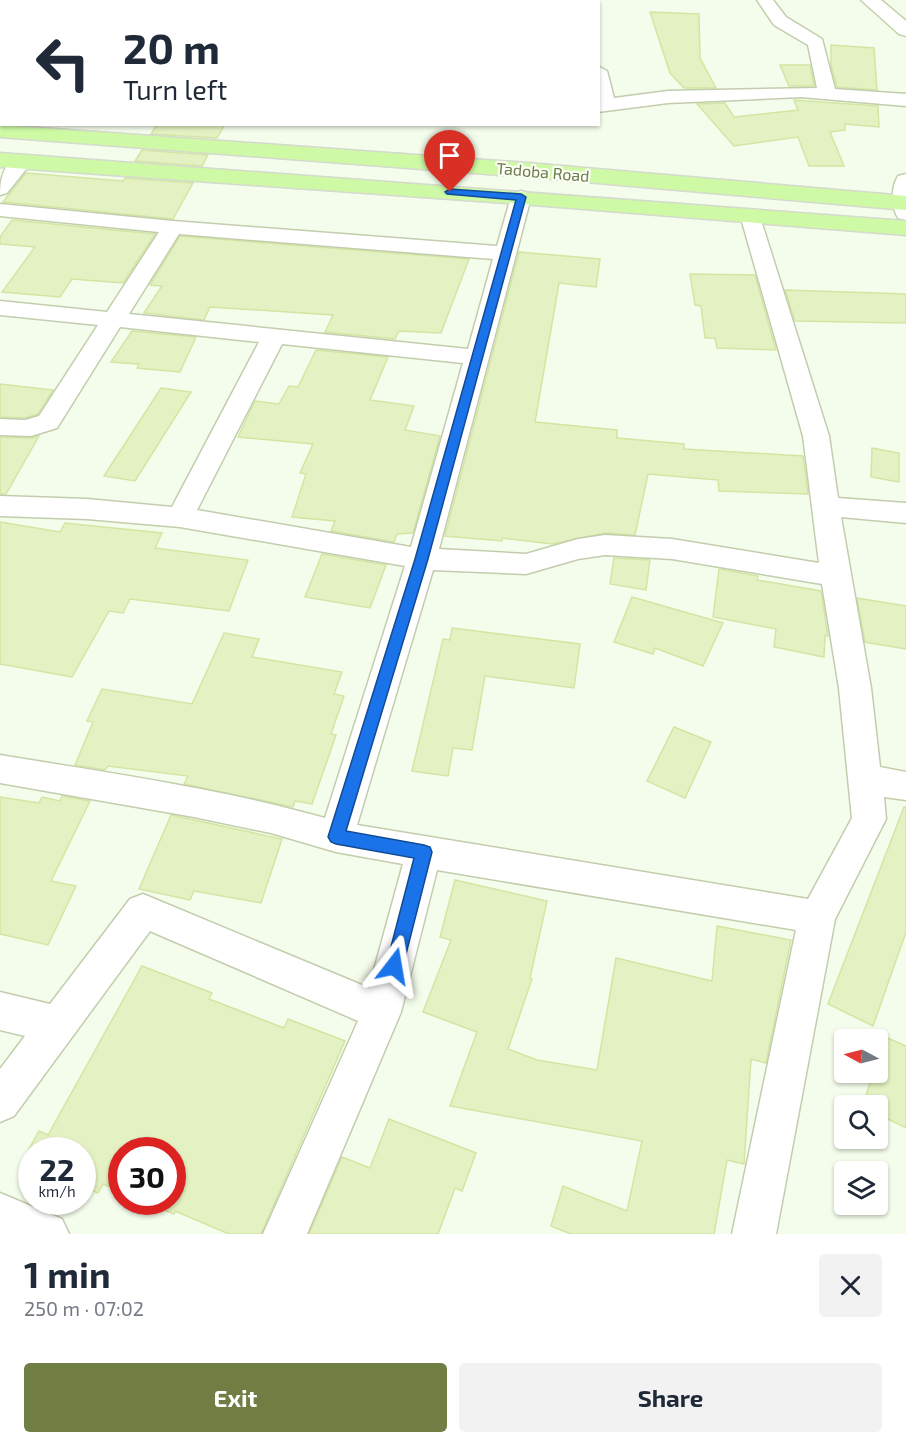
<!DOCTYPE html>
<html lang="en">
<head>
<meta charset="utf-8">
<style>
  :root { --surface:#fff; --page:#f2f2f3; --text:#1f2937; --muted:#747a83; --accent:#707e43 }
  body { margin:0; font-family:"Exo 2",sans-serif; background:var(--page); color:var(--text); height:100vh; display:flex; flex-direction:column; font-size:22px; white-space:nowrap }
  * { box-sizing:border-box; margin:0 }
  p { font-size:20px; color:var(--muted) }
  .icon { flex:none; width:33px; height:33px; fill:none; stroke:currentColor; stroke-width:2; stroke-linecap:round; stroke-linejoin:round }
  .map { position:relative; height:1234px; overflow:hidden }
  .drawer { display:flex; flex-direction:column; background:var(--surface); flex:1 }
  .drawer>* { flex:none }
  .hud { position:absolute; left:0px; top:0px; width:600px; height:126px; box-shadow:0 2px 4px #0004; background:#fff; color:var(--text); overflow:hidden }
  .needle { width:39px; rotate:277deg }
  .buttons { position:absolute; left:834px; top:1029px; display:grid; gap:12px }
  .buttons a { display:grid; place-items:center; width:54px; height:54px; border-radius:6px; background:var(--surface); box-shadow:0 2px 4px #0004; font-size:30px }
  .speed { position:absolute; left:18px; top:1137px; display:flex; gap:12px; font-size:30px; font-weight:700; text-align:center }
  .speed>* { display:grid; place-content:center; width:78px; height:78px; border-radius:50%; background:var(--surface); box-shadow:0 2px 4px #0004; line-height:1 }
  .speed small { font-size:15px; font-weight:400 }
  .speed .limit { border:9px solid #d22; background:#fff; color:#111 }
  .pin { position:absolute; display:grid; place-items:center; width:51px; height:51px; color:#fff; margin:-62px -26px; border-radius:50% 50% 50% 0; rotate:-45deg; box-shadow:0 0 6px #0007 }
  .pin .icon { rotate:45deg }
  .me { position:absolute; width:66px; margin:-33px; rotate:14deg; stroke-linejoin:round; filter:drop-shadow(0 0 4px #0008) }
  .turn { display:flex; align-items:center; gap:21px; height:126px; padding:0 24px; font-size:27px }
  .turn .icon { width:78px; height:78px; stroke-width:2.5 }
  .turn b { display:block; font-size:42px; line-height:51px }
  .round { display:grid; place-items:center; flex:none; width:63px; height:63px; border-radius:6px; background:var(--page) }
  .overview { display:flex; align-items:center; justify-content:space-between; height:102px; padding:0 24px }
  h1 { font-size:36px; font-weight:700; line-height:45px }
  .action { display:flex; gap:12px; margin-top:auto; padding:12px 24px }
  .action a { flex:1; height:69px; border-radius:6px; background:var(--accent); color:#fff; font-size:24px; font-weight:700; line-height:69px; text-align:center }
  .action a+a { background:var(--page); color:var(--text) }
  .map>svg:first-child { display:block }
</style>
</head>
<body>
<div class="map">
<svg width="906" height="1234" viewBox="0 0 906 1234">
  <rect width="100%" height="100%" fill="#f4fdeb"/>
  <g fill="#e4f2c3" stroke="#d3e5a3" stroke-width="1.5">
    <polygon points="650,12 699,14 700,58 716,88 684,88 670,73"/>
    <polygon points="831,45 874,48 877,90 837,87 831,65"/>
    <polygon points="780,65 810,65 814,86 789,86"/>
    <polygon points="794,100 878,106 879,127 845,124 845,130 830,132 844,166 809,166 798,137 734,146 697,104 725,103 734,117 798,110"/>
    <polygon points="167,124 225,124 217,138 151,134 156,126"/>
    <polygon points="142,150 208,155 202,166 135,161"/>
    <polygon points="26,173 123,181 125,178 193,183 173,219 3,202"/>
    <polygon points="12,220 155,234 123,283 72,279 60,297 2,292 35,247 0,244 0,237"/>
    <polygon points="180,236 469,259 441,333 399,331 395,339 325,332 333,315 210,307 204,320 144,313 162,286 150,285"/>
    <polygon points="519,252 600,259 596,287 559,283 535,422 617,430 617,438 684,444 684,449 803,456 808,494 719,491 718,480 648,474 635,535 605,533 552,544 502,538 502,541 445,536"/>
    <polygon points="690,274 755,275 776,350 717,348 715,338 705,338 701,306 695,305"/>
    <polygon points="785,290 906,294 906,323 795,321"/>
    <polygon points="132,331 196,337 180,372 137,368 139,364 111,362"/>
    <polygon points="316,350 388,357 370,400 414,406 405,430 440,436 413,533 397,534 394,542 331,531 335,521 292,517 306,474 300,473 313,444 238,437 255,401 279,404 289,386 298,387"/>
    <polygon points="0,384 53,390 38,414 25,418 0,417"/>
    <polygon points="161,388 191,392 135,481 104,476"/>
    <polygon points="39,436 6,494 0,494 0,437 31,438"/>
    <polygon points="872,448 899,453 899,482 871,477"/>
    <polygon points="0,522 60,532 65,523 162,533 155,548 248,560 229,611 130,599 123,613 109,611 72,677 0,664"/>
    <polygon points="322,554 386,565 370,608 305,597"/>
    <polygon points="614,558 650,560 646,590 610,584"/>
    <polygon points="719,569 758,576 757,580 821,591 828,636 825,635 824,657 774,647 776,629 713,617"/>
    <polygon points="632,597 723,623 703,666 655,648 653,654 614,642"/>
    <polygon points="857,598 906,606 906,649 865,642"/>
    <polygon points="452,628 580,644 574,688 485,676 472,750 453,748 448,776 412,771 443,639 450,640"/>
    <polygon points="224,633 259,639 252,657 342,672 334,694 344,696 331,734 336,735 312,804 295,801 293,807 184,784 188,776 108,766 105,770 75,765 93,722 87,721 102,689 192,704"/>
    <polygon points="674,727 711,742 685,798 647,781"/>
    <polygon points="62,796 90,801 51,881 76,886 48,945 0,934 0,797 39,803 42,797 60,801"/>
    <polygon points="904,807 906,807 906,932 873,1026 828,1004"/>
    <polygon points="171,815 282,839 261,903 194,891 190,900 139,889"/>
    <polygon points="455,880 547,901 530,978 532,979 508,1049 537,1060 597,1070 616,958 712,981 717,926 791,940 766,1063 751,1059 744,1164 727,1160 714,1234 571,1234 551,1226 563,1186 627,1211 642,1141 450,1106 477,1032 423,1012 451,940 440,937"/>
    <polygon points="142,966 212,993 209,999 284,1028 288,1019 345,1041 261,1234 229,1234 175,1211 174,1214 144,1202 172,1202 172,1150 122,1150 122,1192 103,1184 98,1193 82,1186 82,1150 32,1150 32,1164 23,1160 39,1131 48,1135"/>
    <polygon points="883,1036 906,1046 906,1128 878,1114 878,1106 863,1106 873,1072 878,1072 878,1055"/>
    <polygon points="389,1119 476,1153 462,1191 455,1188 438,1234 309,1234 342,1157 370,1168"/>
  </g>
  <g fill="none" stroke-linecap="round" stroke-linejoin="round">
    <defs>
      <g id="street">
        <polygon points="459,0 476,0 477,2 460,2"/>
        <rect x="573" y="0" width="16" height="2"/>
        <polygon points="757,0 773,0 786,17 822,39 835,89 906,94 906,106 801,97 668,103 598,112 598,66 607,71 614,98 668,91 817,88 808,45 774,25"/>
        <rect x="0" y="55" width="2" height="10"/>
        <path d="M22 156 29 158 32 162 7 193 0 195C0 179 3 161 22 156Z"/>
        <path d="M521 191 528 193 531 197 439 549 526 554 578 539 605 535 672 539 819 563 803 436 741 218 745 214H759L829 436 838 498 906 503V523L841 517 871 688 880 767 906 772V800L884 797 886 819 835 919 776 1234H732L796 930 437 870 401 1012 307 1234H263L358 1021 150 931 14 1116 0 1122V1069L25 1036 0 1030V992L50 1004 130 899 143 894 369 988 403 864 336 852 271 833 194 817 0 783V755C109 773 218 788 325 818L405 566 180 527 87 519 0 516V496L87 499 172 507 259 342 120 327 57 428 31 436 0 435V419L25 420 39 416 98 325 0 315V301L107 312 159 232 0 216V204L173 221 497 246 511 197 514 193ZM179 234 493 259 468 349 129 314ZM282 344 463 363 411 547 197 510ZM605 555 672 559 822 584 839 688 852 818 808 899 357 825 433 570 526 574 578 559Z"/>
        <polygon points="0,1193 62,1219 69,1234 0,1234"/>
      </g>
      <g id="secondary">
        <polygon points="861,0 881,0 906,21 906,36 899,34"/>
        <path d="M906 174V220L898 218C891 207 891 187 898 176Z"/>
      </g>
      <g id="primary">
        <polygon points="0,125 528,163 906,196 906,210 528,177 0,137"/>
        <polygon points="0,153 906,221 906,235 521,204 0,167"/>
      </g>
    </defs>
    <use href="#street" stroke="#c3cdad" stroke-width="3"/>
    <use href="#secondary" stroke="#c4d0ab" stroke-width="3"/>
    <use href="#primary" stroke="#d6d9cd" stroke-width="3"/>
    <use href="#street" fill="#fff" fill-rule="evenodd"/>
    <use href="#secondary" fill="#fff" fill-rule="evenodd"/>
    <use href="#primary" fill="#cefaa5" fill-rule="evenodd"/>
  </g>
  <polygon fill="#1a73e8" stroke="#114b97" stroke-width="1.5" points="450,189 521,194 526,197 428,559 346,831 424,845 430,847 432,852 403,966 400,972 394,975 388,972 386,966 414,858 336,844 331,842 328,837 415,559 516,200 447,194 445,192"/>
  <g text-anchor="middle" stroke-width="4.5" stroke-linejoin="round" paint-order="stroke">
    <g font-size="16" fill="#6e794d" stroke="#f9fff2">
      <text transform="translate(543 172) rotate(5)" y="6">Tadoba Road</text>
    </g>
  </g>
</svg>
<div class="buttons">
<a><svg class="needle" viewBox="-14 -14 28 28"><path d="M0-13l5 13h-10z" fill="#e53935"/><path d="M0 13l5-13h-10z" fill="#747a83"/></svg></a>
<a><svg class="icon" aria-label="search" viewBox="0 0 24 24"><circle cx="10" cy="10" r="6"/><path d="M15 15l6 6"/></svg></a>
<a><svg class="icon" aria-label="layers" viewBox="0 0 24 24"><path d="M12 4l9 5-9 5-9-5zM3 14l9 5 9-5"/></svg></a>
</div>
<div class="speed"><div>22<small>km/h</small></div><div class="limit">30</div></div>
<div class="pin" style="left:450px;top:192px;background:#d93025"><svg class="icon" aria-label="arrive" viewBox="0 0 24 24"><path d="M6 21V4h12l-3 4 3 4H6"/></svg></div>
<svg class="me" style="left:394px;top:966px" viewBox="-20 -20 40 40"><path d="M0-17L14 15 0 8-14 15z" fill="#1a73e8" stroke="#fff" stroke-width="4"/></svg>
<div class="hud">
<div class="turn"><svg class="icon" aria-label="left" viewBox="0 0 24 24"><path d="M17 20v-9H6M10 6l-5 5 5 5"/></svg><div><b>20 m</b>Turn left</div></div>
</div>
</div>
<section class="drawer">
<div class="overview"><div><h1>1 min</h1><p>250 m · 07:02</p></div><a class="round"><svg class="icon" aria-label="close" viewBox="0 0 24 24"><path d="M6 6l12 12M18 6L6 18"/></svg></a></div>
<div class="action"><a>Exit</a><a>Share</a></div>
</section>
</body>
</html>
